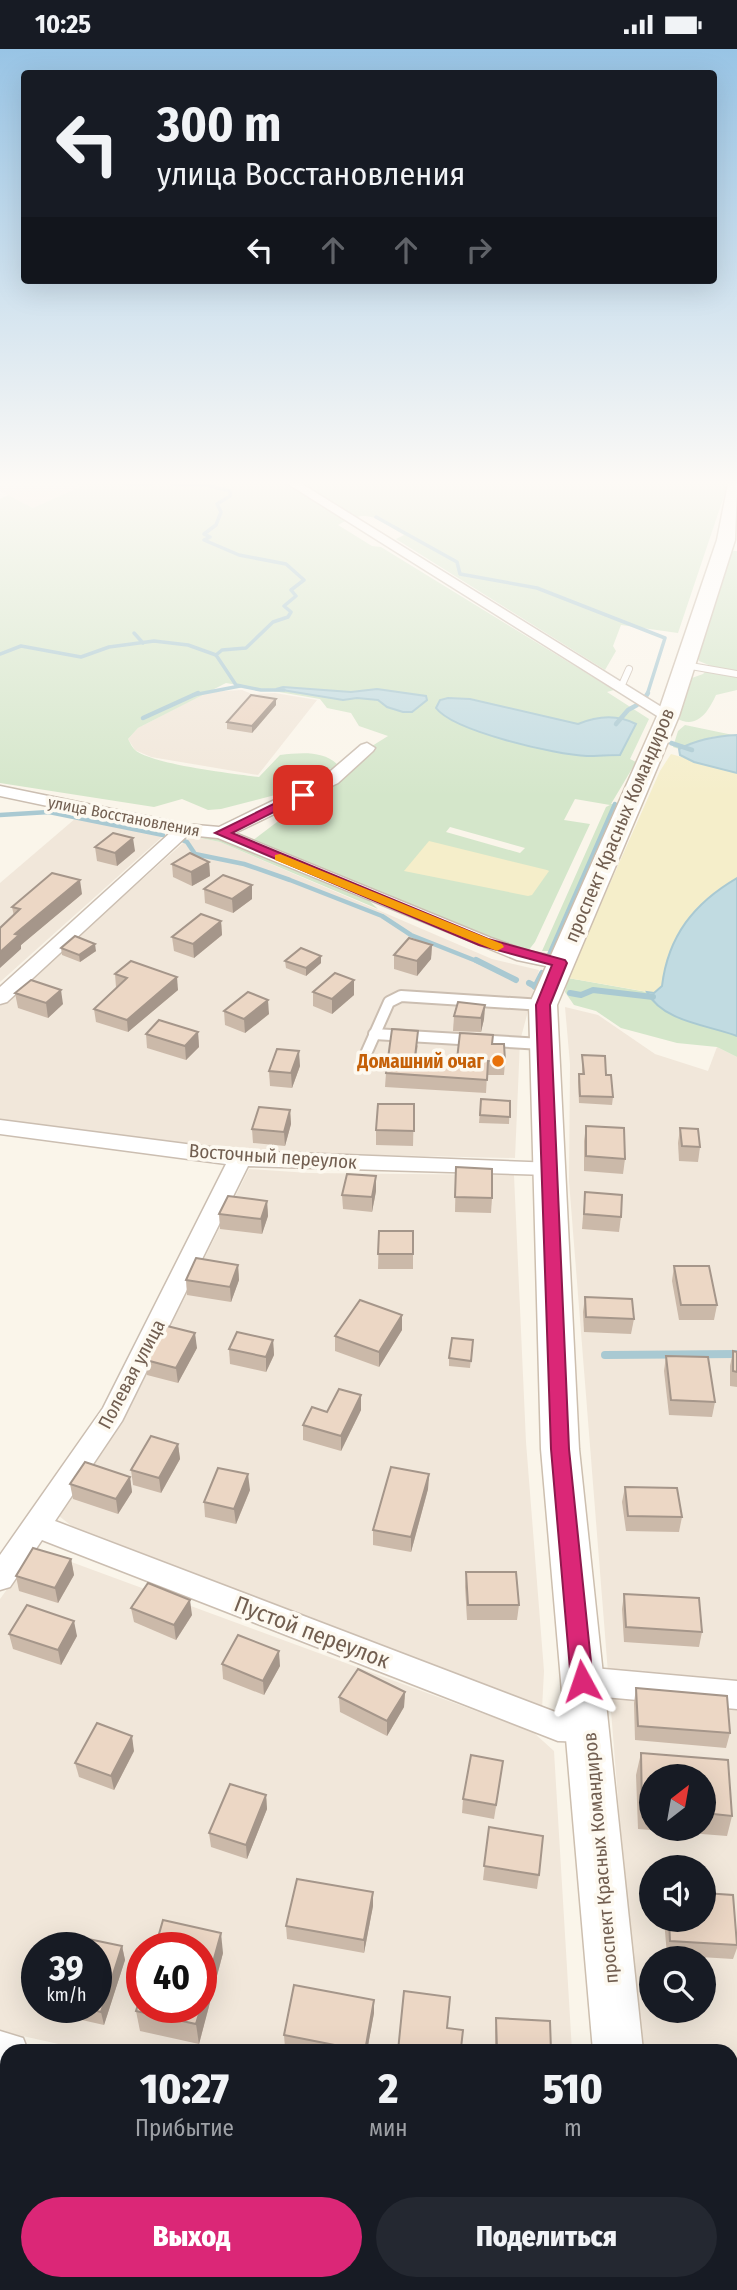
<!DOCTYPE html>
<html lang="ru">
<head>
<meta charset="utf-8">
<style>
  :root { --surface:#171b24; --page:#242831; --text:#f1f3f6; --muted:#9ea1a6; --accent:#db2777 }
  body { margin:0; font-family:"Fira Sans Condensed",sans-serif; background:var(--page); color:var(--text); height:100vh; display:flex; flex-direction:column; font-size:26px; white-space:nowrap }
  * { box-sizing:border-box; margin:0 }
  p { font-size:23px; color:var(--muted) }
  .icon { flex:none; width:38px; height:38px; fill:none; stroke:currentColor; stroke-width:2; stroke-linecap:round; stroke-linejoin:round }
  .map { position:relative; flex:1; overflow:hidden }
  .sheet { position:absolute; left:0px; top:1995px; width:738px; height:247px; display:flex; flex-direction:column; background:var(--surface); border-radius:21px 21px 0 0; box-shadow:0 7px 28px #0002 }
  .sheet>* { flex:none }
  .top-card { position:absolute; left:21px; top:21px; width:696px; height:214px; border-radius:7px; box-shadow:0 7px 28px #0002; background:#171b24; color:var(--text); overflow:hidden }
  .needle { width:46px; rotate:31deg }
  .buttons { position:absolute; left:639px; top:1715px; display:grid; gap:14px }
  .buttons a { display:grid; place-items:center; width:77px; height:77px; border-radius:50%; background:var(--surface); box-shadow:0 7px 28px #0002; font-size:35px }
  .speed { position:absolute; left:21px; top:1883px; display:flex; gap:14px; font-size:35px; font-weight:700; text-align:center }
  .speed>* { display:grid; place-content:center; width:91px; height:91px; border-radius:50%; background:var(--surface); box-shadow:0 7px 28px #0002; line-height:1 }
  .speed small { font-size:18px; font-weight:400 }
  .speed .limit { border:10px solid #d22; background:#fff; color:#111 }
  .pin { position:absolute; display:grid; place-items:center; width:60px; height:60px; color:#fff; margin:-30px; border-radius:14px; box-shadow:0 4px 10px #0006 }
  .me { position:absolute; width:77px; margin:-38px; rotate:355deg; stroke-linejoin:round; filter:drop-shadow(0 0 5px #0008) }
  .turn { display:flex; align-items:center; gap:24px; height:147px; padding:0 21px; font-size:32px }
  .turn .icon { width:91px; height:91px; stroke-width:2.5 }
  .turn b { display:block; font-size:49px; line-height:60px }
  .lanes { display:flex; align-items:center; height:66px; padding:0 21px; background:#0003; justify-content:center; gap:35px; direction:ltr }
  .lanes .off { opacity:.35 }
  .eta { display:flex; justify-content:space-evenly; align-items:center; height:119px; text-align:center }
  .eta b { font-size:42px; font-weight:800; line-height:49px }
  .primary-button { display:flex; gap:14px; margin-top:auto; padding:14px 21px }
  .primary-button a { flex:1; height:80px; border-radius:42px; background:var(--accent); color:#fff; font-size:28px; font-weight:800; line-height:80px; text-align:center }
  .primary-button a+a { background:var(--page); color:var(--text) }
  .status { display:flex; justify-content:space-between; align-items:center; height:49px; padding:0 35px; background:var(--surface); direction:ltr }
  .status svg { height:19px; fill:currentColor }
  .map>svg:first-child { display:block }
</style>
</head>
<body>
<div class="status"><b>10:25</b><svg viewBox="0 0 49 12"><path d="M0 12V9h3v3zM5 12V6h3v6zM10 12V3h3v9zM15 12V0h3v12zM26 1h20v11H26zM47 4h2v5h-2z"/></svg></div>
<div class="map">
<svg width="737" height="2241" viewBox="0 0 737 2241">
  <rect width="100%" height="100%" fill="#faf5ea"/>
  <g fill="#f1e7da" fill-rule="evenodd">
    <polygon points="0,435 74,435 83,437 33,459 0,442"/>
    <polygon points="242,641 252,645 275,644 317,651 258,726 151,708 135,701 128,690 138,679 207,643"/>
    <polygon points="76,769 163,787 0,933 0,834"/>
    <polygon points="191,787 220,793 492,910 539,921 520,992 515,1109 246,1103 0,1071 0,957"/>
    <path d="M565 958 598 966 655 1005 708 1022 717 998 737 1008V2241H661L660 2235H732V2002H638L569 1132 570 1015ZM651 1727H704V1780H651ZM651 1818H704V1871H651ZM651 1909H704V1962H651Z"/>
    <polygon points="249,1120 309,1124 514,1126 526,1393 544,1622 542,1660 73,1478 59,1467 130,1358"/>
    <path d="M36 1500 533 1683 554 1702 572 2002H90L0 1982V1550ZM37 1899H96V1958H37ZM142 1899H201V1958H142Z"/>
    <polygon points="0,2019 7,2020 7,2235 592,2235 592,2241 0,2241"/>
  </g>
  <g fill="#d4e6ca" fill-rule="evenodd">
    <path d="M74 435H728L678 584 621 576 613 597 616 602 605 621 396 490 404 486C377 470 369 458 338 476L372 497 381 498 614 641 607 643 649 670 630 710 636 713 611 755 619 754 553 902H542L606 758 610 756 575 750 564 771 590 775 535 893 528 902 474 883 252 792 315 744 344 729 372 697 388 687 359 677 351 664 327 659 320 650 226 634 138 679 128 690C130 693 131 697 134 700 148 715 235 725 259 728L280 706C300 704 323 701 338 716L279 745 221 760 208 761 182 750 154 758 0 734V450L8 446 33 459 82 437ZM450 778 525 799 520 804 446 783Z"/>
    <path d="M731 502H737V641L716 646C708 663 697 681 676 669L689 630 703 625 711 617 699 612 697 606C705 577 713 550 724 524 728 516 725 509 731 502Z"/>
    <polygon points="685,676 733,686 712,688 679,700 673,698 678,682"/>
    <polygon points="194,786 217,787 364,847 378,860 220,793 191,787"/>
    <polygon points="568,929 647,943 648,947 737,987 737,1008 717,998 677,994 621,979 596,962 574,956 565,943"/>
  </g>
  <g fill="#f5eeca">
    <path d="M671 705 737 724V829C694 854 668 888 662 937L654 944 568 929 660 722Z"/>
    <polygon points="429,792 547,821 549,822 532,846 528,847 404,822"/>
  </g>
  <g fill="#c1dbe1" stroke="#a9c9d2" stroke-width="2">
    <polygon points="283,638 351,643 377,640 426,647 427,651 412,663 403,663 387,658 378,651 357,649 343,651 276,640"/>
    <path d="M448 649 470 650 578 675C597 667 617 665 636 675L620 706C609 706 598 707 587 707 556 706 453 682 436 659L440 651Z"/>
    <path d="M737 686V724L694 713 680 706 679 700C698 690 716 687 737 686Z"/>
    <path d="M737 829V987C708 976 663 973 647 943L654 944 662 937C668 887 694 854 737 829Z"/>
  </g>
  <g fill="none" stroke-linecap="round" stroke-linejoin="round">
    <g stroke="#a9c9d2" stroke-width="3.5">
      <polyline points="124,435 151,435"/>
      <polyline points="171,435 206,436 230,442 230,447 217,455 221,463 216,476 204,485 210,488 204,491 239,506 286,515 304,531 291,541 296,547 284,557 291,563 288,568 273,573 246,599 222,601 216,606 236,636 261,641 284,641"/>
      <polyline points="376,468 457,513 460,525 537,539 665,589 647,646"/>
      <polyline points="134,584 143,594"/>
      <polyline points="0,605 21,597 81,608 109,598 154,592 188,596 216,606"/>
      <polyline points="193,646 240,637"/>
    </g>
    <g stroke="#a9c9d2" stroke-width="4.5">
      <polyline points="644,650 648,644"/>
      <polyline points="143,669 198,644"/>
      <polyline points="616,675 628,661 637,656"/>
      <polyline points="671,694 692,701"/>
      <polyline points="0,766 49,763 163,786"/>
      <polyline points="182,791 187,793 195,805 244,815 290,831 382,867 411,886 479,913"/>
      <polyline points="549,906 615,755"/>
    </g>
    <g stroke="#a9c9d2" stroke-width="6">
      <polyline points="476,911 516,931"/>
      <polyline points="529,934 542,941"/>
      <polyline points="535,938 542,924"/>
      <polyline points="570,944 581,946 593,941 653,948"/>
    </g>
    <polyline stroke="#a9c9d2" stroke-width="8" points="605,1306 737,1305"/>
    <defs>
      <g id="lane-far1">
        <polyline points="685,616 737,625"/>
        <polyline points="621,638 629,620"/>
      </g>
      <g id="lane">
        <polyline points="374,985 542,995"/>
        <polyline points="365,1007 389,953 401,947 543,956"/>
      </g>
      <g id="street">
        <polygon points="288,435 302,435 676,667 668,672 662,670"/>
        <polygon points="367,694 375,699 373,702 338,734 235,784 491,889 528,902 567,910 570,914 567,918 560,920 517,911 218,789 188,786 7,953 0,955 0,938 171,783 0,747 0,737 184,775 219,778 326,726 361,696"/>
        <polygon points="0,1071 240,1102 556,1114 559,1119 556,1124 548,1126 248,1117 122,1372 55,1472 558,1664 588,1665 599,1669 604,1679 599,1689 588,1693 558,1692 42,1491 10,1538 0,1541 0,1506 103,1359 226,1115 0,1085"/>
        <polygon points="582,1618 737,1632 737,1660 582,1646 571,1642 567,1632 571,1622"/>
        <polygon points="0,1982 23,1989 28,2002 7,2002 7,2020 0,2018"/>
      </g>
      <g id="secondary">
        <polygon points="728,435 737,435 735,491 679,667 557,956 579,1400 643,2002 593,2002 541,1400 529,956 657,667 717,491"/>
        <rect x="612" y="2235" width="56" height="6"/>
      </g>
    </defs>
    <use href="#lane-far1" stroke="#cbbeb1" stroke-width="8"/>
    <use href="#lane" stroke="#cbbeb1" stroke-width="14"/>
    <use href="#street" stroke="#cbbeb1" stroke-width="3"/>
    <use href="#secondary" stroke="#cdbfaf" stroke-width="3"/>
    <use href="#lane-far1" stroke="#fff" stroke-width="6"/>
    <use href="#lane" stroke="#fff" stroke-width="10"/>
    <use href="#street" fill="#fff" fill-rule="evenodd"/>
    <use href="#secondary" fill="#fff" fill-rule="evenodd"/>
  </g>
  <g fill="#cbb9a9" fill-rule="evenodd">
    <polygon points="276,650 276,656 252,684 227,680 227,673"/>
    <polygon points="95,798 135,802 117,817 97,812"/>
    <polygon points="209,813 210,827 192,837 173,828 172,815"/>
    <polygon points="252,836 252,850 233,864 205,854 204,840"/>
    <polygon points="82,845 21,896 21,900 12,858"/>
    <polygon points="221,872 222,886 194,909 174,902 172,888"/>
    <polygon points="432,896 431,910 417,927 394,920 394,906"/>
    <polygon points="61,899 96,902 80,913 62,906"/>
    <polygon points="321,907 321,914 306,927 286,919 285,912"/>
    <polygon points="115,925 178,941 128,983 96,973 94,960 117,938 116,938"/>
    <polygon points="313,943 354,946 332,965 313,957"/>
    <polygon points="15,944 63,955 48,969 18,959"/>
    <polygon points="485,956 484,970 481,983 453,982 454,967"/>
    <polygon points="224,962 269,965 245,984 225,976"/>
    <polygon points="198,983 199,998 186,1011 147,999 146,985"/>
    <polygon points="493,995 505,1012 504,1026 487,1026 486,1044 385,1038 386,1024 418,996 416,1008 457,1010"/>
    <polygon points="582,1006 606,1026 613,1048 612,1056 579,1054 578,1032 579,1025 582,1025"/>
    <polygon points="300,1017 292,1039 270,1037 269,1022"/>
    <polygon points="481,1050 510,1052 509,1075 479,1074"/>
    <polygon points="414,1055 413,1097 376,1096 376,1081"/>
    <polygon points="290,1061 291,1075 285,1097 253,1094 252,1080"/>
    <polygon points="586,1077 625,1110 623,1125 584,1122 584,1092"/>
    <polygon points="680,1079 700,1098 698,1113 679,1112 678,1094"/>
    <polygon points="456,1118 492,1149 491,1164 455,1163"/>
    <polygon points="376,1142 372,1163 343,1160 342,1146"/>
    <polygon points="585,1143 621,1168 619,1183 582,1180"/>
    <polygon points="267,1152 268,1167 262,1185 220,1180 219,1165"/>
    <polygon points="379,1182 413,1205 413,1220 378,1220"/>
    <polygon points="238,1216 239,1231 231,1253 187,1246 186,1231"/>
    <polygon points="674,1217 717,1256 714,1271 679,1271 672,1232"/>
    <polygon points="585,1248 634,1270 631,1285 584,1283 583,1263"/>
    <polygon points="402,1266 402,1281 379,1318 335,1302 335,1287"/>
    <polygon points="273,1291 274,1306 266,1323 230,1315 229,1300"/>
    <polygon points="473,1291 470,1319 449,1317 449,1309"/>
    <polygon points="197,1299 178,1334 147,1326 146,1311"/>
    <polygon points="733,1302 737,1303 737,1338 730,1337 730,1317"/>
    <polygon points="666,1307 715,1353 712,1368 669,1366 664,1322"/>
    <polygon points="361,1346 361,1361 341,1402 303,1391 303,1376"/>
    <polygon points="178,1395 180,1410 161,1444 133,1436 131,1421"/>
    <polygon points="429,1425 428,1440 411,1503 373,1496 373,1481"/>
    <polygon points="130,1428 132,1443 118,1465 73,1450 70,1435"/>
    <polygon points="625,1438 682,1468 679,1483 626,1482 622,1453"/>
    <polygon points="250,1441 236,1475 205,1468 204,1453"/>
    <polygon points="71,1510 74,1526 58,1554 19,1542 16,1527"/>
    <polygon points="466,1523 519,1556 517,1571 467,1571 465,1538"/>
    <polygon points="624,1545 702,1583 699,1598 624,1593 622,1560"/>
    <polygon points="131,1559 192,1566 176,1591 134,1573"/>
    <polygon points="9,1585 77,1587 61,1616 13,1600"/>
    <polygon points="222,1615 280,1617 264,1646 223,1630"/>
    <polygon points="636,1639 730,1684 726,1699 635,1691 634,1654"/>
    <polygon points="405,1643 404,1658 387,1687 340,1663 339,1648"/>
    <polygon points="134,1702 114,1741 79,1728 75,1714"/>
    <path d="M641 1704 728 1711 732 1767 727 1787 638 1780 636 1726ZM651 1727H704V1780H651Z"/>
    <polygon points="501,1727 494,1770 462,1764 463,1750"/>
    <polygon points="266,1746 267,1760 247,1810 211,1798 209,1784"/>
    <polygon points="489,1778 539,1826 537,1840 483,1831"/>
    <polygon points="373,1857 364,1904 287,1890 286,1877"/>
    <polygon points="664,1871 704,1871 737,1889 737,1899 733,1910 667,1906"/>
    <polygon points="122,1897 125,1911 104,1976 51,1964 49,1958 96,1958"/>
    <polygon points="223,1904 199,1995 140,1982 136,1962"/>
    <polygon points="374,1964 367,2002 301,2002 285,1999 284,1986"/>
    <polygon points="496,1969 551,2002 495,2002 495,1982"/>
    <polygon points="447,1979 463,1981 461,2002 398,2002"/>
    <polygon points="732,2018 737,2019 737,2107 732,2107"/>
    <polygon points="0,2019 7,2021 7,2093 0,2091"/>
    <polygon points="303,2235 316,2235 315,2238"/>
  </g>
  <g fill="#a5968a">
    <polygon points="276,650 276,656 252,684 252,677"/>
    <polygon points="133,789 135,802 117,817 115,804"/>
    <polygon points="209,813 210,827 192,837 191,823"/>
    <polygon points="80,831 82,845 21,896 21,900 0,919 0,903 15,885"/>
    <polygon points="252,836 252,850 233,864 232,850"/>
    <polygon points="221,872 222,886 194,909 193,895"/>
    <polygon points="95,895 96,902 80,913 79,906"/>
    <polygon points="432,896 431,910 417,927 417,912"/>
    <polygon points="321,907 321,914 306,927 306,919"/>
    <polygon points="177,928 178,941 128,983 127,971"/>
    <polygon points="354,931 354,946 332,965 332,950"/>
    <polygon points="61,941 63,955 48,969 46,954"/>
    <polygon points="268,951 269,965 245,984 244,970"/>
    <polygon points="485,956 484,970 481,983 481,969"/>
    <polygon points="198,983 199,998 186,1011 185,997"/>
    <polygon points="299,1002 300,1017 292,1039 291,1024"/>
    <polygon points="290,1061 291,1075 285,1097 284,1083"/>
    <polygon points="376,1127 376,1142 372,1163 372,1148"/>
    <polygon points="267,1152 268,1167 262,1185 261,1170"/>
    <polygon points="238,1216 239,1231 231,1253 230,1238"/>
    <polygon points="402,1266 402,1281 379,1318 379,1303"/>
    <polygon points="195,1284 197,1299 178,1334 176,1319"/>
    <polygon points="273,1291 274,1306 266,1323 266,1308"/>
    <polygon points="361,1346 361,1361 341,1402 341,1387"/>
    <polygon points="178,1395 180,1410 161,1444 159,1429"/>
    <polygon points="248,1425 250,1441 236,1475 234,1460"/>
    <polygon points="429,1425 428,1440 411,1503 411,1488"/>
    <polygon points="130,1428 132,1443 118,1465 116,1450"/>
    <polygon points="71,1510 74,1526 58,1554 55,1539"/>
    <polygon points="190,1551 192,1566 176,1591 174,1576"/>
    <polygon points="74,1572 77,1587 61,1616 58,1601"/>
    <polygon points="279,1602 280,1617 264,1646 263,1632"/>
    <polygon points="405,1643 404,1658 387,1687 387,1672"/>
    <polygon points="132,1687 134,1702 114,1741 111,1727"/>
    <polygon points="266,1746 267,1760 247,1810 246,1796"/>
    <polygon points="373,1843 373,1857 364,1904 364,1891"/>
    <polygon points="221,1884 223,1904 199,1995 196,1975"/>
    <polygon points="122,1897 125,1911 104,1976 101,1963"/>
    <polygon points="374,1951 374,1964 367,2002 365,2002"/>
  </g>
  <g fill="#ecd7c5" stroke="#a5968a" stroke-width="2">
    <polygon points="251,646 276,650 252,677 227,673"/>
    <polygon points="113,784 133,789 115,804 95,798"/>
    <polygon points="190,804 209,813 191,823 172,815"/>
    <polygon points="52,824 80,831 15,885 19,886 0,903 0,879 20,860 12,858"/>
    <polygon points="223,826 252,836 232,850 204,840"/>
    <polygon points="201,865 221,872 193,895 172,888"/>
    <polygon points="75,887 95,895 79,906 61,899"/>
    <polygon points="409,889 432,896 417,912 394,906"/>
    <polygon points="301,899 321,907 306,919 285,912"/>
    <polygon points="131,912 177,928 127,971 94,960 127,929 115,925"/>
    <polygon points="335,924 354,931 332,950 313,943"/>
    <polygon points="31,931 61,941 46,954 15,944"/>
    <polygon points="248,943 268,951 244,970 224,962"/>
    <polygon points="458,953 485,956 481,969 454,967"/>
    <polygon points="159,971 198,983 185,997 146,985"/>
    <polygon points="392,980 418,982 415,1008 457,1010 460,984 493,986 492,995 504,995 505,1012 488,1012 487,1031 386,1024"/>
    <polygon points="277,1000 299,1002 291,1024 269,1022"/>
    <polygon points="582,1006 605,1007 606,1026 611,1026 613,1048 580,1047 579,1025 584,1025"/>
    <polygon points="481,1050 510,1052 510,1068 480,1066"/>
    <polygon points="378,1055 414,1055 414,1082 376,1081"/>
    <polygon points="259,1058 290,1061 284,1083 252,1080"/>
    <polygon points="586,1077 624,1079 625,1110 586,1107"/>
    <polygon points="680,1079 698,1080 700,1098 682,1097"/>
    <polygon points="456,1118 492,1120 492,1149 455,1148"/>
    <polygon points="347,1125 376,1127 372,1148 342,1146"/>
    <polygon points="585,1143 622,1146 621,1168 584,1165"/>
    <polygon points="228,1147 267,1152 261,1170 219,1165"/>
    <polygon points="379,1182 413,1182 413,1205 378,1205"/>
    <polygon points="196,1209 238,1216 230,1238 186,1231"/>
    <polygon points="674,1217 709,1217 717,1256 681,1256"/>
    <polygon points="585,1248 632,1250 634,1270 586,1268"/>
    <polygon points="360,1251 402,1266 379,1303 335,1287"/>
    <polygon points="163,1276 195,1284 176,1319 146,1311"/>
    <polygon points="237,1283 273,1291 266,1308 229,1300"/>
    <polygon points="452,1289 473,1291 471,1312 449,1309"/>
    <polygon points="733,1302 737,1303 737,1323 733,1322"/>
    <polygon points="666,1307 708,1308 715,1353 671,1351"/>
    <polygon points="339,1340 361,1346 341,1387 303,1376 312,1358 327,1363"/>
    <polygon points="151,1387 178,1395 159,1429 131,1421"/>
    <polygon points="85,1413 130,1428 116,1450 70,1435"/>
    <polygon points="391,1418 429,1425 411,1488 373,1481"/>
    <polygon points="218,1419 248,1425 234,1460 204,1453"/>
    <polygon points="625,1438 677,1439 682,1468 628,1467"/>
    <polygon points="33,1499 71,1510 55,1539 16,1527"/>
    <polygon points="466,1523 516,1523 519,1556 468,1556"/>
    <polygon points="148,1534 190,1551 174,1576 131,1559"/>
    <polygon points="624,1545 699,1549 702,1583 626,1578"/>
    <polygon points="27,1556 74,1572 58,1601 9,1585"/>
    <polygon points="238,1586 279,1602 263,1632 222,1615"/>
    <polygon points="358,1620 405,1643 387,1672 339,1648"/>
    <polygon points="636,1639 727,1647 730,1684 638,1677"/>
    <polygon points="97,1674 132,1687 111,1727 75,1714"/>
    <polygon points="641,1704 728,1711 732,1767 704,1764 704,1727 651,1727 651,1760 642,1759"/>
    <polygon points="471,1706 503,1712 496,1756 463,1750"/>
    <polygon points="230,1735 266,1746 246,1796 209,1784"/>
    <polygon points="489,1778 543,1787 539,1826 484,1817"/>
    <polygon points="297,1830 373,1843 364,1891 286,1877"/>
    <polygon points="704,1844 733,1846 737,1896 670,1892 669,1871 704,1871"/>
    <polygon points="163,1871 221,1884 201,1957 201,1899 155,1899"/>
    <polygon points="69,1886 122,1897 101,1963 81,1958 96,1958 96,1899 65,1899"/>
    <polygon points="294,1936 374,1951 365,2002 284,1986"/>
    <polygon points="404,1942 450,1948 447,1979 463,1981 461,1999 445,1997 446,2002 398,2002"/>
    <polygon points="142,1943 142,1958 201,1958 196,1975 136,1962"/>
    <polygon points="496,1969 550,1972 551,2002 497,2002"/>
    <polygon points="732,2018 737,2019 737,2089 732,2088"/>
    <polygon points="0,2019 7,2021 7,2082 0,2080"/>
    <polygon points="0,2226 7,2228 7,2235 32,2235 30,2241 0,2241"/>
  </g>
  <linearGradient id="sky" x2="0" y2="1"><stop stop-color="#98c4e5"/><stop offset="0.58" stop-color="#fdfaf6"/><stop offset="1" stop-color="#fdfaf6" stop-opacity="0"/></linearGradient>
  <rect width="737" height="748" fill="url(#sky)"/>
  <polygon fill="#db2777" stroke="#8e194d" stroke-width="2" points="298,743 308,746 232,784 488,890 565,911 567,914 550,956 569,1400 593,1632 590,1638 582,1641 575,1638 571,1632 551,1400 536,956 552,916 479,896 215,784"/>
  <polygon fill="#f59e0b" points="280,805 502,895 504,898 497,902 492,900 275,811 275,806"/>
  <circle fill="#e8710a" stroke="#fdf9f0" stroke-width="2.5" cx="498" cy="1012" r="7"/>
  <g text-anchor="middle" stroke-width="7" stroke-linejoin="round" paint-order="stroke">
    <g font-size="16" fill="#725f51" stroke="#fdf9f0">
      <text transform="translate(124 767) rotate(11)" y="6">улица Восстановления</text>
    </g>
    <g font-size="19" fill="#725f51" stroke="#fdf9f0">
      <text transform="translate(619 776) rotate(-67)" y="7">проспект Красных Командиров</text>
      <text transform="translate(273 1107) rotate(4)" y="7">Восточный переулок</text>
      <text transform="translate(131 1325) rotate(-62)" y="7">Полевая улица</text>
      <text transform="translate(600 1809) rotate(-95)" y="7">проспект Красных Командиров</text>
    </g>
    <g font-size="19" font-weight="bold" fill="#c56008" stroke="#fdf9f0" text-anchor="end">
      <text x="484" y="1019">Домашний очаг</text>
    </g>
    <g font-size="23" fill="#725f51" stroke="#fdf9f0">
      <text transform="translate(312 1583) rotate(21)" y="8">Пустой переулок</text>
    </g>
  </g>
</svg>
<div class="buttons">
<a><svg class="needle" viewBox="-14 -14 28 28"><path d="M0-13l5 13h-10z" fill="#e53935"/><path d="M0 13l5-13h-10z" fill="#9ea1a6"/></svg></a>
<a><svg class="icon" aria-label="sound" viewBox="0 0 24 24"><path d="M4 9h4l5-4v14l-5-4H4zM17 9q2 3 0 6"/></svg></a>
<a><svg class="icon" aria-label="search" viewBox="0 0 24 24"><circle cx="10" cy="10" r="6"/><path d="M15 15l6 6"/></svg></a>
</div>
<div class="speed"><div>39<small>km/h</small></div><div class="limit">40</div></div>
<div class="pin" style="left:303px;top:746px;background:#d93025"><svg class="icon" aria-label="arrive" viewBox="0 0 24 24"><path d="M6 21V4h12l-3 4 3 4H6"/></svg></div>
<svg class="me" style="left:582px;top:1632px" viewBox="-20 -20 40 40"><path d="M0-17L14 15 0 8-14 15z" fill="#db2777" stroke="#fff" stroke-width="4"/></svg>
<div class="top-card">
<div class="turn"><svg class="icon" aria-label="left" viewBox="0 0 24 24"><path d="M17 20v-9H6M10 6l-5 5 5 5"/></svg><div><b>300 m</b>улица Восстановления</div></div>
<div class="lanes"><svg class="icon" aria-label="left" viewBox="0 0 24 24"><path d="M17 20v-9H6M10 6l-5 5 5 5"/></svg><svg class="icon off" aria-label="ahead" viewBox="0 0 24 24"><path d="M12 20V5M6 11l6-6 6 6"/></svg><svg class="icon off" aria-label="ahead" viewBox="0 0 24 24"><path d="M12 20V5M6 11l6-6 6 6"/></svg><svg class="icon off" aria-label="right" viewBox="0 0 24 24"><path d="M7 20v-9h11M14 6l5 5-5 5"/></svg></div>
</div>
<section class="sheet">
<div class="eta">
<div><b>10:27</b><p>Прибытие</p></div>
<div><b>2</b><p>мин</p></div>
<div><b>510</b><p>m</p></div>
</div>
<div class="primary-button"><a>Выход</a><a>Поделиться</a></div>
</section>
</div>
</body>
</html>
